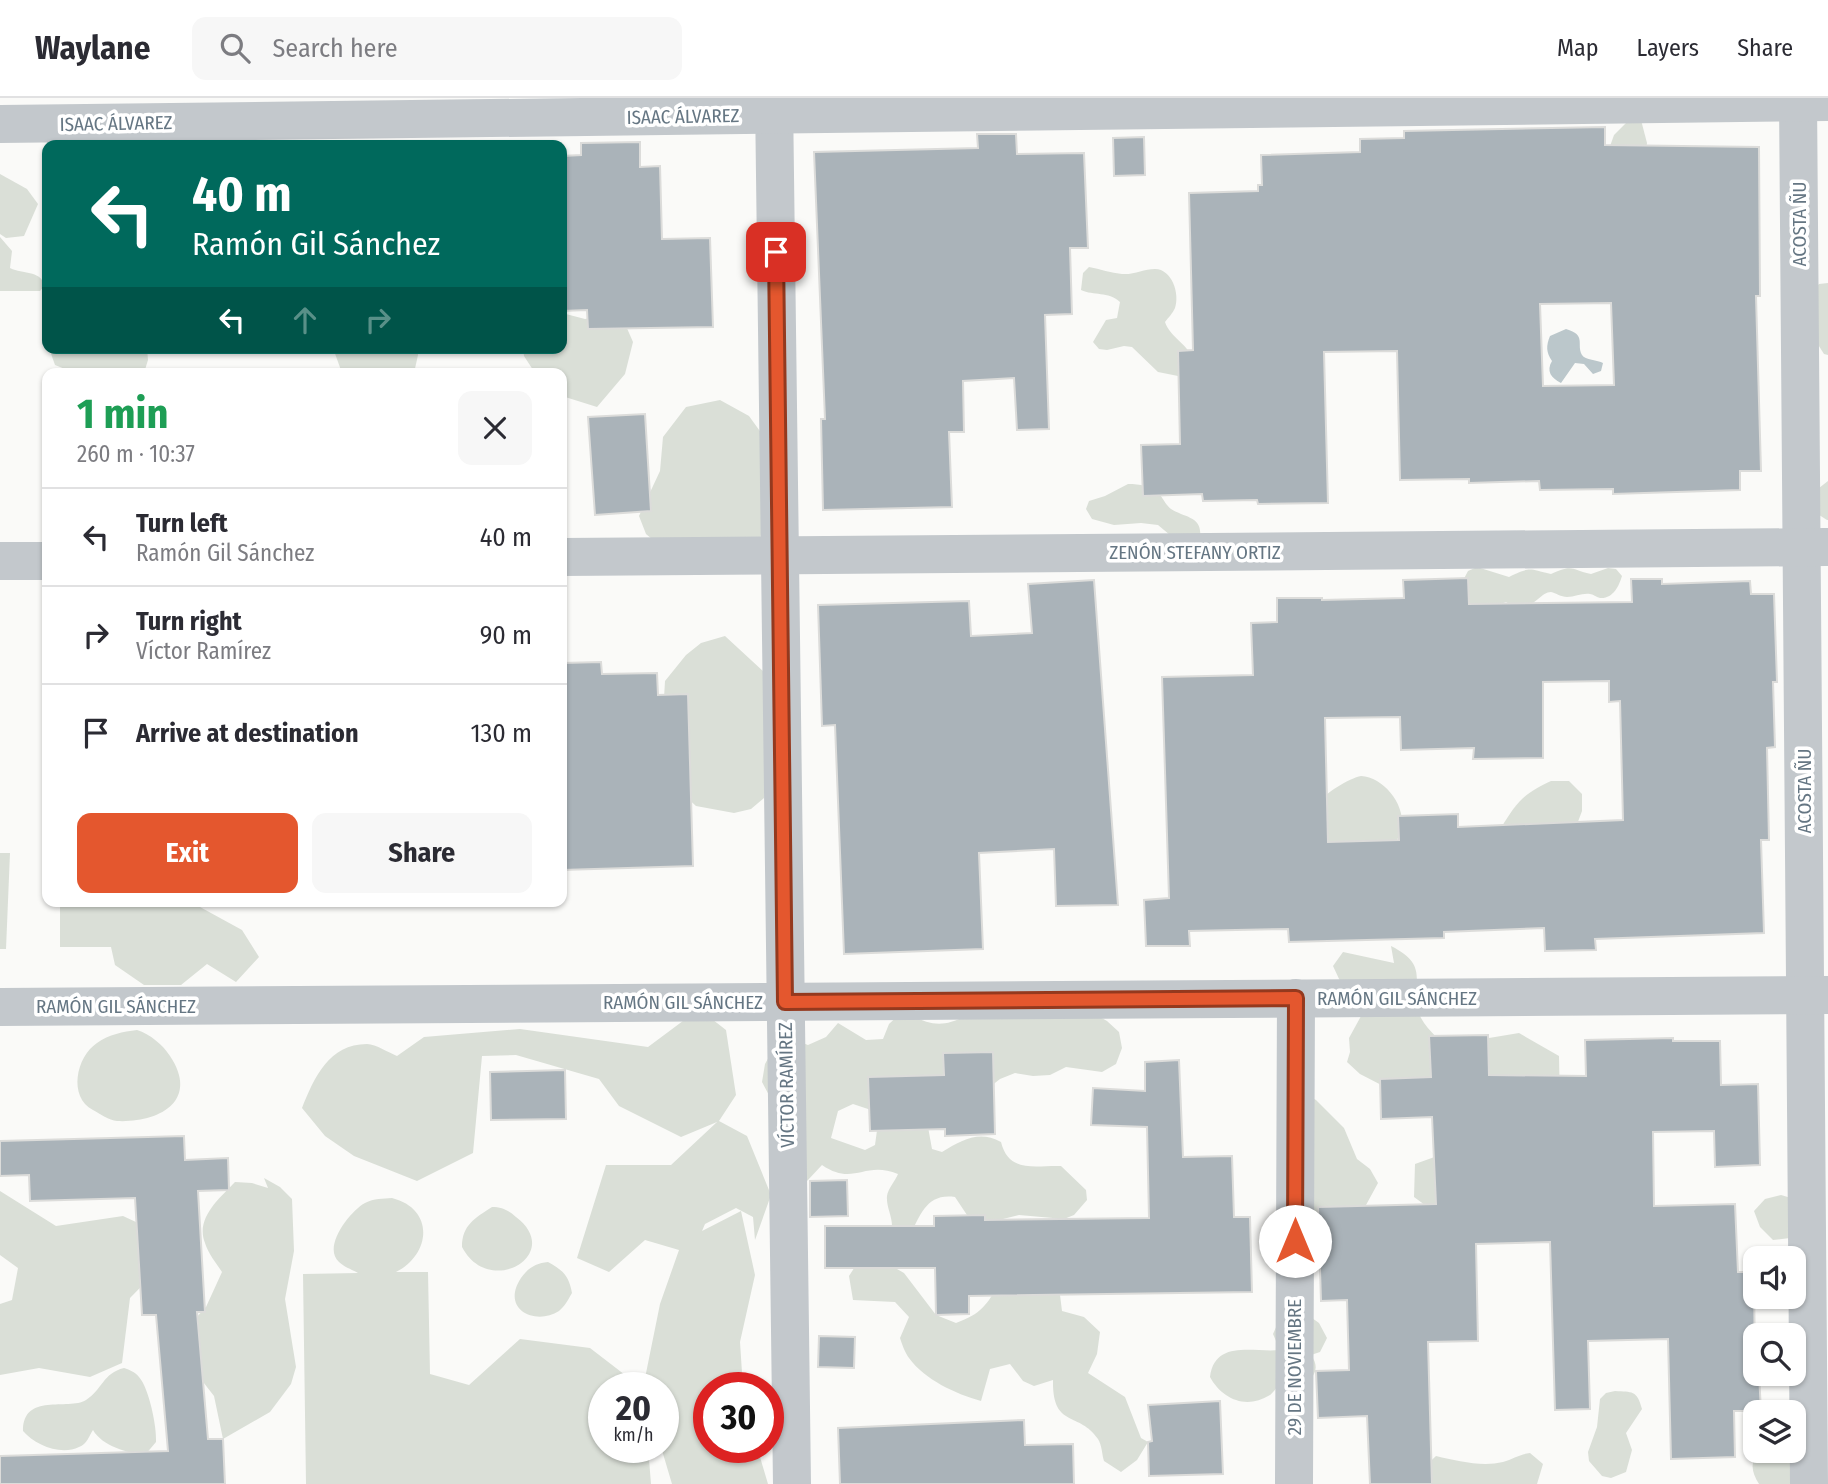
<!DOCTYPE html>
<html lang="en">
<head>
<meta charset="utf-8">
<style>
  :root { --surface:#fff; --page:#f7f7f7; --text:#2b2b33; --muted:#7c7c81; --line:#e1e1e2; --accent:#e4572e }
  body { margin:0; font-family:"Fira Sans Condensed",sans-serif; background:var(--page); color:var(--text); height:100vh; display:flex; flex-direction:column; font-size:26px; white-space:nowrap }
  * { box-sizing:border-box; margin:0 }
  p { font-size:23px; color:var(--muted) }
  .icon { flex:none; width:38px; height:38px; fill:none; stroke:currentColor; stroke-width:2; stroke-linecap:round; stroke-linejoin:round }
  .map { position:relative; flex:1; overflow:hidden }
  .details { position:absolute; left:42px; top:270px; width:525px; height:539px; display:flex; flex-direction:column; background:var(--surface); border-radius:14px; box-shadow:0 2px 5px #0004 }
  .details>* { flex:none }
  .top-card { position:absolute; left:42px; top:42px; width:525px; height:214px; border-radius:14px; box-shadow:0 2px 5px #0004; background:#00695c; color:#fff; overflow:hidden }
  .controls { position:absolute; left:1743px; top:1148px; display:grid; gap:14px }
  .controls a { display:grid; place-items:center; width:63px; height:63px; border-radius:14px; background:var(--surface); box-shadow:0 2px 5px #0004; font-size:35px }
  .speed { position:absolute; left:588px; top:1274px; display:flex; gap:14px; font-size:35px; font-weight:700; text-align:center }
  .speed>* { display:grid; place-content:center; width:91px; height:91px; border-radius:50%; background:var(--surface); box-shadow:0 2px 5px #0004; line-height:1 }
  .speed small { font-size:18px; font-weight:400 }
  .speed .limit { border:10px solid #d22; background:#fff; color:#111 }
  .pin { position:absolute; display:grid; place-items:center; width:60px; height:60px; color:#fff; margin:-30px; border-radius:14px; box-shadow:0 4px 10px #0006 }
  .me { position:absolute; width:77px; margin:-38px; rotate:0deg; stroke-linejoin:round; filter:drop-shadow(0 0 5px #0008) }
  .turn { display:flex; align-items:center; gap:24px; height:147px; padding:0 35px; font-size:32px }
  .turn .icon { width:91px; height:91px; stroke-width:2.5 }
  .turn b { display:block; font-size:49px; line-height:60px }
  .lanes { display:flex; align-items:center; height:66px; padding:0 35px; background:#0003; justify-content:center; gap:35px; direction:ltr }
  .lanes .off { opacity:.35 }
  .round { display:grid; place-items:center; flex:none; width:74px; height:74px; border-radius:14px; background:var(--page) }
  .head { display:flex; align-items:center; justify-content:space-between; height:119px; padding:0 35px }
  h1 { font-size:42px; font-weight:700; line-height:52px; color:#1e9e55 }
  .action { display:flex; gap:14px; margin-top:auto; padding:14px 35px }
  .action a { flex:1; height:80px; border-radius:14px; background:var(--accent); color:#fff; font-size:28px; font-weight:700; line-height:80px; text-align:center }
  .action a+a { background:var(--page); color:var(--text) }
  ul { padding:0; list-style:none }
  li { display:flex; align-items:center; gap:21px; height:98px; padding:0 35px; border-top:2px solid var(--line) }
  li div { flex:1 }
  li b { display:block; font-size:26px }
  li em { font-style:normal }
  header { display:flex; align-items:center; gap:42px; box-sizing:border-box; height:98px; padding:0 35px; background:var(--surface); border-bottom:2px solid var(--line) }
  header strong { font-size:33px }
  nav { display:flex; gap:38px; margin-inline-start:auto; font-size:24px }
  .search { width:490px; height:63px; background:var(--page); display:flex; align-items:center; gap:18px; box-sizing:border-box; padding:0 24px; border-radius:14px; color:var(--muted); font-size:26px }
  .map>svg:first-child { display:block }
</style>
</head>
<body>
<header>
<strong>Waylane</strong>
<div class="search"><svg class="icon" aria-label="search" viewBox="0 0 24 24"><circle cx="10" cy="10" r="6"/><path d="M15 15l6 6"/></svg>Search here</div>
<nav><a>Map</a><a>Layers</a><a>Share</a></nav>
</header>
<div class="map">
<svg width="1828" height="1386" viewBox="0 0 1828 1386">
  <rect width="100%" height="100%" fill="#fafaf8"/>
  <g fill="#dadfd7">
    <polygon points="1632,19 1641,22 1647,45 1646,54 1608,54 1614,37"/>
    <polygon points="0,76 27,91 38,106 24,138 6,140 0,136"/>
    <path d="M0 139 12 153 10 170C24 177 38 171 45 187L40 193H0Z"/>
    <path d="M1089 169C1100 171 1111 175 1122 176 1134 177 1144 171 1155 171 1172 171 1180 196 1175 210 1173 215 1168 220 1165 224 1170 239 1186 245 1193 260L1183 279 1158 274 1132 249 1124 248 1107 252 1099 251 1093 244 1106 222 1117 220 1120 204C1108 193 1094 198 1081 192L1083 175Z"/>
    <polygon points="1828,185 1828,257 1824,256 1810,234 1811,194 1819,186"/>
    <polygon points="562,215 585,221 602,218 626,228 633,244 625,276 597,309 562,298 562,275 535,275 524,258 523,250 562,250"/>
    <polygon points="49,250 147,250 148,262 144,275 75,275 55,267"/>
    <polygon points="333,250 417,250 418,257 414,275 342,275"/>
    <polygon points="720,302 749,318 770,347 760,446 659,447 646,436 639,418 660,373 663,339 686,309"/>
    <polygon points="1828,383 1828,422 1827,422 1816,415 1819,390"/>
    <path d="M1128 386C1140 386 1151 388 1160 397 1164 402 1166 407 1171 411 1185 420 1203 418 1200 440L1170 437 1158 427 1141 425 1114 427 1092 421 1086 411 1089 403 1105 398Z"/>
    <path d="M1477 469 1509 479C1532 468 1528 471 1551 476 1574 466 1569 471 1591 476L1608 470 1616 471 1622 478C1619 488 1613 501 1600 500 1596 499 1593 496 1590 496 1582 495 1575 499 1567 499 1561 499 1556 495 1551 494 1538 494 1531 520 1506 504 1483 512 1473 514 1458 492L1468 473Z"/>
    <polygon points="725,538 776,585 768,632 764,700 751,711 734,715 696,708 670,684 664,600 665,583 686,557 701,545"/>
    <path d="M1361 678C1383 679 1404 705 1402 727 1402 735 1397 741 1394 748L1346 764 1312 729C1314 722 1315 712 1318 706 1323 696 1350 680 1361 678Z"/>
    <path d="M1551 683H1569L1582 696V713L1576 729 1501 730C1516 705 1524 695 1551 683Z"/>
    <polygon points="0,755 10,755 6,851 0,851"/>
    <polygon points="60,803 189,803 242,832 259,859 236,884 207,866 181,887 144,887 115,867 111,849 60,849"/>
    <path d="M1391 848C1435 870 1406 888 1421 920 1428 933 1445 947 1455 958L1434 984 1391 992 1360 976 1347 964 1350 954 1349 940 1366 909 1340 883 1333 868 1343 854 1394 865Z"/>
    <path d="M699 911 726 932 736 997 719 1023 747 1038 771 1097 755 1142 753 1119 736 1110 705 1126 702 1133 741 1113 755 1177 740 1244 743 1290H709V1349H757L768 1386H672L661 1349H663V1290H643L660 1206 679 1152 645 1142 609 1174 577 1160 606 1067H671L717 1024 681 1039 619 1008 599 981 516 957 482 958 473 1055 417 1083 354 1058 325 1038 302 1010C314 980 329 946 367 946 376 946 389 955 397 958L424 939 520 931 648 949Z"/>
    <path d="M903 913C930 928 943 931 971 915H1093L1107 923 1119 934 1122 950 1116 966 1102 974 1066 969 1050 977 1033 978 1015 975 1000 981 986 992 871 1012 853 1006 838 1013 831 1040 865 1052 875 1047 878 1025 928 1029 932 1051 942 1054C962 1042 979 1032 1001 1044 1009 1076 1036 1067 1061 1068L1086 1092 1087 1102 1074 1117 1064 1121 1019 1117 987 1125 976 1123 967 1117 955 1099C927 1095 921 1116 910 1137L892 1128C892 1118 886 1108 887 1098 888 1091 895 1083 898 1076 864 1062 854 1089 822 1067L807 1083 780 1018 762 984 765 966 775 948 792 941 808 947 826 939 838 925 866 942 883 941 889 926Z"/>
    <path d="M137 932C150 936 163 947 170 958 200 1003 159 1025 117 1023 109 1022 100 1016 93 1012 68 999 76 959 97 945 109 936 123 934 137 932Z"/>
    <polygon points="1519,935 1559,958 1560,1009 1444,1121 1414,1099 1415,1066 1468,1047 1483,941"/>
    <polygon points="1297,991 1316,1002 1344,1030 1357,1061 1370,1071 1378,1085 1354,1129 1324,1138 1308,1127"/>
    <path d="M264 1080 280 1089 292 1101 294 1153 285 1201 296 1269 291 1286 270 1314 223 1341 214 1298 193 1271 183 1234 206 1209 222 1174C216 1165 208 1155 205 1145 195 1120 220 1100 235 1084L252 1085 268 1090Z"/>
    <polygon points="0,1093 56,1128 123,1118 151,1131 175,1154 130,1200 122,1265 90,1279 39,1270 0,1277 0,1206 12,1202 18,1170 0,1157"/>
    <polygon points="1781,1097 1798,1102 1790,1140 1773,1142 1760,1129 1754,1113 1765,1101"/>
    <path d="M392 1100C435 1111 431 1156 396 1174H428L430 1276 469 1287 520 1241 590 1250 642 1290H604V1349H648L651 1386H306L303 1176 358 1175C353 1172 344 1169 339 1164 322 1149 350 1113 365 1105 374 1100 383 1101 392 1100Z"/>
    <path d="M492 1109C502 1109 508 1112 516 1119 565 1156 489 1201 462 1149 462 1127 475 1120 492 1109Z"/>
    <path d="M860 1161 883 1163 904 1175 936 1217 956 1225C981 1216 987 1207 1000 1184L1063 1176 1060 1197 1062 1213 1084 1219 1100 1234 1097 1256 1088 1275 1125 1299 1141 1340 1148 1344 1137 1362 1121 1374 1104 1363C1102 1357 1102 1347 1098 1341 1079 1313 1052 1331 1053 1282L1034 1288 1023 1283 1010 1266 990 1271 981 1303C956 1296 925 1282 909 1260 905 1255 902 1246 900 1240L909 1219 895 1204 853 1202 849 1178Z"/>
    <path d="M548 1164C563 1172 569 1178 572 1195 568 1202 565 1208 559 1213 536 1228 500 1212 521 1180 528 1170 536 1165 548 1164Z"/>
    <path d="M1305 1215 1319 1225 1327 1240 1320 1254 1311 1257C1318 1267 1317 1274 1309 1283 1301 1284 1288 1282 1282 1285 1277 1288 1274 1294 1270 1297 1246 1312 1222 1301 1210 1279 1215 1241 1254 1255 1280 1252L1273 1236 1277 1227Z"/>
    <path d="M124 1270C130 1272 135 1274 139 1279 149 1290 157 1329 156 1344L145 1357C128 1355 102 1348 93 1332 89 1338 87 1346 79 1349 61 1358 35 1347 23 1333 23 1294 68 1313 86 1302 102 1292 103 1275 124 1270Z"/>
    <path d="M1615 1293C1632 1294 1637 1292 1642 1311L1626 1335 1632 1352 1626 1374 1611 1380 1602 1378 1589 1363 1588 1354 1597 1329 1600 1301 1606 1295Z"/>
    <path d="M1762 1353H1787L1791 1357 1793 1386H1759C1751 1373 1749 1362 1762 1353Z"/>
    <path d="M1530 1355 1543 1366 1537 1386H1419L1418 1375 1436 1358C1457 1363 1482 1369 1503 1364 1513 1361 1520 1356 1530 1355Z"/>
  </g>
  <path fill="#bbc7cb" d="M1566 231C1587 237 1576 246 1582 257 1585 262 1598 262 1603 265L1601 273 1593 276 1584 266 1575 265 1561 285C1551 280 1546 273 1552 263 1546 254 1546 248 1550 238Z"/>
  <g fill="#aab3b9" stroke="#dcdcda" stroke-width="2" fill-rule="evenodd">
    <path d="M1605 29V47L1759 49 1760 198H1756L1761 373H1740V392L1613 396V391L1540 392 1539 383 1469 385V381L1400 382 1397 253 1324 254 1328 405 1258 406 1257 402 1203 403 1202 396 1143 398 1141 347 1180 346 1178 253 1193 252 1189 95 1258 93V87H1262L1261 57 1360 54V41L1404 40V33ZM1611 205 1614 287 1543 288 1540 206Z"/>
    <polygon points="977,36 1016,36 1017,56 1084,55 1088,150 1070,150 1072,216 1045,217 1049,331 1017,332 1014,280 963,283 964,334 949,334 952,409 823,412 821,321 825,321 814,54 978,50"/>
    <polygon points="1144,39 1145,77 1114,78 1113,40"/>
    <polygon points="640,44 640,69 660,68 662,141 710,140 713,229 588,231 587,212 562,213 562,58 581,57 581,45"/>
    <polygon points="645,316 651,413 595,417 588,319"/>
    <path d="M1468 480 1469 506 1632 504 1631 481H1662V486L1750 483 1751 496H1774L1777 584H1773L1775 649 1767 650 1769 742H1761L1764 835 1595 841 1596 852 1545 853 1544 830 1444 834V840L1289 844 1288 831 1189 833 1190 848H1146L1144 802 1169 800 1162 579 1253 577 1251 525 1277 524V500H1322V502L1404 500 1403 482ZM1609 583V604L1620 603 1623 722 1458 729V716L1398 718 1399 742 1328 744 1325 620 1400 619 1401 652 1474 650 1473 661 1543 660V584Z"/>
    <polygon points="1094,482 1118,807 1056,808 1054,751 979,755 983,851 844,856 835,627 822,628 818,507 969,503 971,538 1032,535 1028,486"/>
    <polygon points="601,564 602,576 657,575 658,597 688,596 693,768 562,772 562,565"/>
    <polygon points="1488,937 1489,977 1586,978 1585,942 1673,940 1673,943 1720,943 1721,987 1758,986 1760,1067 1715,1069 1714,1033 1653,1034 1654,1108 1735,1106 1738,1174 1754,1174 1755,1276 1759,1276 1761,1313 1734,1313 1735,1359 1671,1361 1668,1241 1588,1243 1590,1311 1555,1312 1550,1144 1476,1146 1478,1243 1428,1244 1432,1386 1370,1386 1367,1318 1318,1320 1316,1273 1349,1272 1347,1202 1321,1203 1318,1109 1436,1106 1432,1019 1381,1021 1380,981 1431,979 1429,938"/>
    <polygon points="993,954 995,1036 945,1038 945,1031 870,1033 868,979 944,977 943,955"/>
    <polygon points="1179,962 1183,1059 1232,1058 1234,1119 1250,1119 1252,1194 969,1198 969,1216 936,1217 935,1170 825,1170 825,1128 934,1128 934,1118 985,1117 985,1122 1149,1120 1147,1029 1091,1027 1093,990 1145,993 1145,964"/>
    <polygon points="565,972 566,1021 491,1022 490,974"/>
    <polygon points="184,1038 185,1062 228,1060 229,1092 198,1093 205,1214 197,1214 208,1341 223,1341 225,1386 0,1386 0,1358 168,1353 156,1217 142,1217 135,1100 30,1103 29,1077 0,1078 0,1043"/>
    <polygon points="847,1082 848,1118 810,1119 810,1083"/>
    <polygon points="819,1238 855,1239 854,1270 818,1269"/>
    <polygon points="1220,1303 1223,1376 1149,1378 1148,1344 1152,1343 1148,1307"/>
    <polygon points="1024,1322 1025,1347 1073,1346 1074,1386 840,1386 838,1330"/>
  </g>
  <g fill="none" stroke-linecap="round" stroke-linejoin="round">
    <g stroke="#c3c8cc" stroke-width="38">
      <polyline points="774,0 792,1386"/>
      <polyline points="1798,0 1809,1386"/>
      <polyline points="0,26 1828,4"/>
      <polyline points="562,459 1826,449"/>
      <polyline points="0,463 47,463"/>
      <polyline points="0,909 1828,897"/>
      <polyline points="1294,1386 1296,900"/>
    </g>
  </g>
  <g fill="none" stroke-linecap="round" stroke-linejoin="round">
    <defs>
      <polyline id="route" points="776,154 785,904 1296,900 1295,1143"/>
    </defs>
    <use href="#route" stroke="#94391e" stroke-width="18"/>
    <use href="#route" stroke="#e4572e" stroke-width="12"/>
  </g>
  <g text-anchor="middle" stroke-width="7" stroke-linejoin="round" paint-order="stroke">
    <g font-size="19" fill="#657683" stroke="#fff">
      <text transform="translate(683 18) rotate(-1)" y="7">ISAAC ÁLVAREZ</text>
      <text transform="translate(116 25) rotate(-1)" y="7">ISAAC ÁLVAREZ</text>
      <text transform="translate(1799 126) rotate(-90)" y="7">ACOSTA ÑU</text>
      <text x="1195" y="461">ZENÓN STEFANY ORTIZ</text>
      <text transform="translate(1804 693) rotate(-90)" y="7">ACOSTA ÑU</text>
      <text x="1397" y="907">RAMÓN GIL SÁNCHEZ</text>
      <text x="683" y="911">RAMÓN GIL SÁNCHEZ</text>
      <text x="116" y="915">RAMÓN GIL SÁNCHEZ</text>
      <text transform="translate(786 987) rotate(-91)" y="7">VÍCTOR RAMÍREZ</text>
      <text transform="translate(1294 1269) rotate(-90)" y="7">29 DE NOVIEMBRE</text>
    </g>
  </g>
</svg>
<div class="controls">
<a><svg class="icon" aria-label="sound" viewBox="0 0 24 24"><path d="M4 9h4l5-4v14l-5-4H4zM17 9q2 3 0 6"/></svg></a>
<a><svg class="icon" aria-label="search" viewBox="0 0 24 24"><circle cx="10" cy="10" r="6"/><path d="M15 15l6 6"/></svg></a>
<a><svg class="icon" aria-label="layers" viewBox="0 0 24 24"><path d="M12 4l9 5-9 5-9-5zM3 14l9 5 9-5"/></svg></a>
</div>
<div class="speed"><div>20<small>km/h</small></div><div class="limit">30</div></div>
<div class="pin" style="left:776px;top:154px;background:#d93025"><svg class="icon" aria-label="arrive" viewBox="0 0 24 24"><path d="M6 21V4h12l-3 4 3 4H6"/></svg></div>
<svg class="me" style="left:1295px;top:1143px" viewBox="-20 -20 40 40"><circle r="19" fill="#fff"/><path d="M0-13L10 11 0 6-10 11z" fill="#e4572e"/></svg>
<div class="top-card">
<div class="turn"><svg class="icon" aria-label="left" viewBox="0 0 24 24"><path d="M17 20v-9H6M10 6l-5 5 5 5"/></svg><div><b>40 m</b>Ramón Gil Sánchez</div></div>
<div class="lanes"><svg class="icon" aria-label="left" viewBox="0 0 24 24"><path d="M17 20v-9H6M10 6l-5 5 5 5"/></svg><svg class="icon off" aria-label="ahead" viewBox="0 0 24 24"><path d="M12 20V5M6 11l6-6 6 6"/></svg><svg class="icon off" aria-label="right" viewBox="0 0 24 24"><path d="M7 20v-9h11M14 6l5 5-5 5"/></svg></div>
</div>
<section class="details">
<div class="head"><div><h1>1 min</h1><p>260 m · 10:37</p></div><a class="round"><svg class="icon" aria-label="close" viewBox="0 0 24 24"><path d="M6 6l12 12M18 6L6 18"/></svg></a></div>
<ul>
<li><svg class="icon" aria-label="left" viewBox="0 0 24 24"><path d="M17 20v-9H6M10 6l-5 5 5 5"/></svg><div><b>Turn left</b><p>Ramón Gil Sánchez</p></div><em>40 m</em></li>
<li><svg class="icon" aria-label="right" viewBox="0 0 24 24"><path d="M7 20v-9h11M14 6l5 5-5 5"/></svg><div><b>Turn right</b><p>Víctor Ramírez</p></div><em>90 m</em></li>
<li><svg class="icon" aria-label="arrive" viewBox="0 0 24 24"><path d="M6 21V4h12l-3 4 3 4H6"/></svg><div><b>Arrive at destination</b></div><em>130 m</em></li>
</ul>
<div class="action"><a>Exit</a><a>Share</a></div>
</section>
</div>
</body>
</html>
